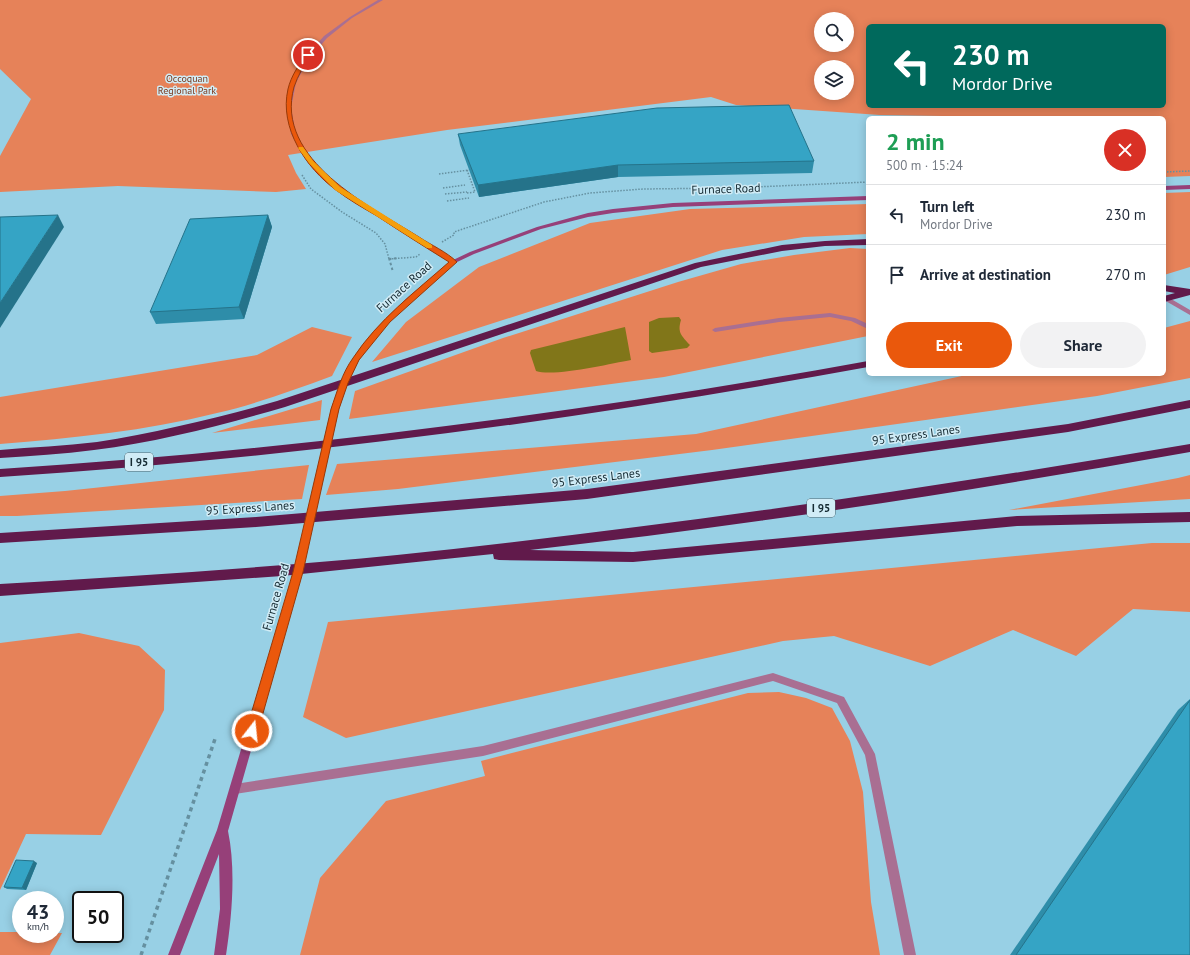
<!DOCTYPE html>
<html lang="en">
<head>
<meta charset="utf-8">
<style>
  :root { --surface:#fff; --page:#f2f2f3; --text:#1f2937; --muted:#747a83; --line:#e0e1e3; --accent:#ea580c }
  body { margin:0; font-family:"PT Sans",sans-serif; background:var(--page); color:var(--text); height:100vh; display:flex; flex-direction:column; font-size:15px; white-space:nowrap }
  * { box-sizing:border-box; margin:0 }
  p { font-size:13px; color:var(--muted) }
  .icon { flex:none; width:22px; height:22px; fill:none; stroke:currentColor; stroke-width:2; stroke-linecap:round; stroke-linejoin:round }
  .map { position:relative; flex:1; overflow:hidden }
  .drawer { position:absolute; left:866px; top:116px; width:300px; height:260px; display:flex; flex-direction:column; background:var(--surface); border-radius:6px; box-shadow:0 2px 10px #0003 }
  .drawer>* { flex:none }
  .guide { position:absolute; left:866px; top:24px; width:300px; height:84px; border-radius:6px; box-shadow:0 2px 10px #0003; background:#00695c; color:#fff; overflow:hidden }
  .tools { position:absolute; left:814px; top:12px; display:grid; gap:8px }
  .tools a { display:grid; place-items:center; width:40px; height:40px; border-radius:50%; background:var(--surface); box-shadow:0 2px 10px #0003; font-size:20px }
  .speed { position:absolute; left:12px; top:891px; display:flex; gap:8px; font-size:20px; font-weight:700; text-align:center }
  .speed>* { display:grid; place-content:center; width:52px; height:52px; border-radius:50%; background:var(--surface); box-shadow:0 2px 10px #0003; line-height:1 }
  .speed small { font-size:10px; font-weight:400 }
  .speed .limit { border:2px solid #111; border-radius:6px; background:#fff; color:#111 }
  .pin { position:absolute; display:grid; place-items:center; width:34px; height:34px; color:#fff; margin:-17px; border:2px solid #fff; border-radius:50%; box-shadow:0 1px 4px #0007 }
  .me { position:absolute; width:44px; margin:-22px; rotate:16deg; stroke-linejoin:round; filter:drop-shadow(0 0 3px #0008) }
  .turn { display:flex; align-items:center; gap:14px; height:84px; padding:0 20px; font-size:18px }
  .turn .icon { width:52px; height:52px; stroke-width:2.5 }
  .turn b { display:block; font-size:28px; line-height:34px }
  .round { display:grid; place-items:center; flex:none; width:42px; height:42px; border-radius:21px; background:var(--page) }
  .summary { display:flex; align-items:center; justify-content:space-between; height:68px; padding:0 20px }
  h1 { font-size:24px; font-weight:700; line-height:30px; color:#1e9e55 }
  .primary-button { display:flex; gap:8px; margin-top:auto; padding:8px 20px }
  .primary-button a { flex:1; height:46px; border-radius:24px; background:var(--accent); color:#fff; font-size:16px; font-weight:700; line-height:46px; text-align:center }
  .primary-button a+a { background:var(--page); color:var(--text) }
  ul { padding:0; list-style:none }
  li { display:flex; align-items:center; gap:12px; height:60px; padding:0 20px; border-top:1px solid var(--line) }
  li div { flex:1 }
  li b { display:block; font-size:15px }
  li em { font-style:normal }
  .map>svg:first-child { display:block }
</style>
</head>
<body>
<div class="map">
<svg width="1190" height="955" viewBox="0 0 1190 955">
  <rect width="100%" height="100%" fill="#98d0e5"/>
  <g fill="#e68259" fill-rule="evenodd">
    <path d="M0 0H1190V176L1164 177V118H953L942 116 880 115 736 105 711 97 447 130 288 155 296 173 306 189 276 192 118 186 0 192V156L31 99 0 69ZM821 19H847V45H821ZM868 26H1164V106H868ZM821 67H847V93H821Z"/>
    <polygon points="1190,192 1190,267 1164,275 1164,193"/>
    <polygon points="868,204 868,234 804,237 722,250 372,362 406,322 479,267 590,223 690,209"/>
    <polygon points="850,248 868,249 868,336 664,377 349,419 355,391 503,338 678,282 741,264 794,255"/>
    <polygon points="1190,321 1190,378 1097,396 712,450 398,489 326,495 337,464 696,434 971,374 1164,374 1164,328"/>
    <path d="M312 327 352 337 332 376C294 390 256 404 217 413 146 431 72 438 0 444V397L257 355Z"/>
    <polygon points="322,400 320,420 212,433"/>
    <polygon points="309,465 302,499 17,516 0,516 0,496 65,491"/>
    <polygon points="1190,475 1190,499 1009,510 1178,478"/>
    <polygon points="1152,543 1190,543 1190,612 1133,609 1076,656 1013,630 930,666 834,636 783,641 346,738 303,717 328,622"/>
    <polygon points="79,633 139,646 165,670 164,710 101,835 26,834 0,890 0,643"/>
    <polygon points="779,692 806,698 832,708 850,741 863,792 871,902 880,955 300,955 320,878 386,801 485,776 481,761 748,693"/>
    <polygon points="0,932 21,932 21,934 62,933 50,955 0,955"/>
  </g>
  <g fill="#817619">
    <path d="M679 317 681 320C677 333 682 336 690 345L687 348 652 353 649 351V322L659 318Z"/>
    <path d="M625 327 631 360C609 364 554 377 536 371L530 353 531 350Z"/>
  </g>
  <g fill="none" stroke-linecap="round" stroke-linejoin="round">
    <g stroke="#6590a0" stroke-width="1.5" stroke-dasharray="1.5 1.5" stroke-linecap="butt">
      <polyline points="467,170 475,192 467,193"/>
      <polyline points="1164,172 1190,171"/>
      <polyline points="439,174 469,170"/>
      <polyline points="302,175 311,189 342,212 376,233 385,244 389,259"/>
      <polyline points="443,188 465,185"/>
      <polyline points="445,194 467,192"/>
      <polyline points="447,201 469,198"/>
      <polyline points="442,242 454,235 454,232 544,202 590,193 643,189 733,188 868,182"/>
      <polyline points="389,259 416,257 420,254"/>
    </g>
    <g stroke="#6590a0" stroke-width="2" stroke-dasharray="2.5 2.5" stroke-linecap="butt">
      <polyline points="389,258 393,272"/>
      <polyline points="389,259 398,258"/>
    </g>
    <polyline stroke="#6590a0" stroke-width="3.5" stroke-dasharray="4 4" stroke-linecap="butt" points="141,955 215,739"/>
    <g fill="#a96f92" fill-rule="evenodd">
      <polygon points="1166,296 1190,310 1190,315 1164,300 1164,297"/>
      <polygon points="830,313 855,318 868,324 868,329 851,321 830,317 779,322 715,332 712,330 715,328 779,318"/>
      <polygon points="773,673 844,697 875,754 916,955 904,955 865,755 837,703 773,681 483,756 235,794 231,793 230,789 231,785 235,784 483,746"/>
    </g>
    <polygon fill="#a96f92" fill-rule="evenodd" points="378,0 383,0 352,18 327,38 308,60 296,83 291,108 296,134 312,161 339,188 446,255 455,261 455,263 451,263 335,190 308,163 291,134 287,108 291,83 304,59 324,36 350,17"/>
    <g fill="#964079" fill-rule="evenodd">
      <polygon points="1190,185 1190,189 1164,190 1164,186"/>
      <path d="M868 196V200L673 207 613 213 588 217 541 229 474 254 455 263 410 301 386 325 359 360 348 383 339 409 302 572 228 831C236 869 232 917 226 955H214L220 909 219 854 180 955H168L217 830 294 572 331 409 340 383 353 359 382 323 406 299 451 261 470 252 537 227 588 213 613 209 673 203Z"/>
    </g>
    <g fill="#611a4b" fill-rule="evenodd">
      <path d="M868 239V245L825 246 782 251 701 267 285 407C223 425 159 442 94 450 63 454 31 456 0 458V450C32 447 65 446 97 442 158 432 218 418 277 401L695 263 782 245 825 241Z"/>
      <polygon points="1164,285 1190,289 1190,295 1164,302 1164,296 1175,293 1164,291"/>
      <path d="M868 361V367C581 420 291 458 0 477V469C291 450 581 413 868 361Z"/>
      <polygon points="1190,400 1190,408 1068,432 587,499 256,527 0,543 0,533 256,517 587,489 1068,424"/>
      <path d="M1190 444V452C971 491 751 525 530 550L633 552 1017 516 1190 512V522L1017 526 633 562 499 560 494 559 493 554 282 576 0 596V584C132 576 265 568 397 555 662 527 927 489 1190 444Z"/>
    </g>
  </g>
  <g fill="#2e8da9">
    <polygon points="458,134 814,161 812,173 618,177 479,197 460,145"/>
    <polygon points="268,215 272,227 244,319 156,324 150,312"/>
    <polygon points="1190,699 1190,955 1010,955 1178,710"/>
    <polygon points="37,863 26,890 7,889 4,887"/>
  </g>
  <g fill="#25738a">
    <polygon points="618,165 618,177 479,197 478,185"/>
    <polygon points="58,215 64,227 0,328 0,303"/>
    <polygon points="268,215 272,227 244,319 239,307"/>
    <polygon points="34,861 37,863 26,890 22,888"/>
  </g>
  <g fill="#35a4c5" stroke="#25738a">
    <polygon points="789,105 814,161 618,165 478,185 458,134 657,108"/>
    <polygon points="58,215 0,303 0,217"/>
    <polygon points="268,215 239,307 150,312 190,219"/>
    <polygon points="1190,700 1190,955 1016,955"/>
    <polygon points="16,860 34,861 22,888 4,887"/>
  </g>
  <path fill="#ea580c" stroke="#983908" d="M306 54 310 55C304 66 298 75 294 87 274 160 370 206 419 237 431 245 447 252 457 262L390 322 359 360 348 383 339 409 303 572 258 731 256 735 252 737 248 735 246 731 293 572 331 409C337 392 342 373 353 358 378 320 415 292 449 262 425 247 401 232 377 216 363 208 349 200 336 190 306 168 279 128 288 89 291 76 299 65 306 54Z"/>
  <polygon fill="#f59e0b" points="299,147 303,147 313,161 340,187 432,245 432,248 427,248 335,190 309,163 298,148"/>
  <g text-anchor="middle" stroke-width="3" stroke-linejoin="round" paint-order="stroke">
    <g font-size="10" fill="#79381c" stroke="#d1ecf6">
      <text x="187" y="82">Occoquan<tspan x="187" dy="12">Regional Park</tspan></text>
    </g>
    <g fill="#d1ecf6" stroke="#4d656e" stroke-width="1">
      <rect x="125" y="453" width="28" height="18" rx="3"/>
      <rect x="807" y="499" width="28" height="18" rx="3"/>
    </g>
    <g font-size="11" font-weight="bold" fill="#152b33">
      <text x="139" y="466">I 95</text>
      <text x="821" y="512">I 95</text>
    </g>
    <g font-size="12" fill="#152b33" stroke="#d1ecf6">
      <text transform="translate(726 189) rotate(-2)" y="4">Furnace Road</text>
      <text transform="translate(404 287) rotate(-42)" y="4">Furnace Road</text>
      <text transform="translate(916 435) rotate(-8)" y="4">95 Express Lanes</text>
      <text transform="translate(596 478) rotate(-7)" y="4">95 Express Lanes</text>
      <text transform="translate(250 508) rotate(-4)" y="4">95 Express Lanes</text>
      <text transform="translate(276 597) rotate(-74)" y="4">Furnace Road</text>
    </g>
  </g>
</svg>
<div class="tools">
<a><svg class="icon" aria-label="search" viewBox="0 0 24 24"><circle cx="10" cy="10" r="6"/><path d="M15 15l6 6"/></svg></a>
<a><svg class="icon" aria-label="layers" viewBox="0 0 24 24"><path d="M12 4l9 5-9 5-9-5zM3 14l9 5 9-5"/></svg></a>
</div>
<div class="speed"><div>43<small>km/h</small></div><div class="limit">50</div></div>
<div class="pin" style="left:308px;top:55px;background:#d93025"><svg class="icon" aria-label="arrive" viewBox="0 0 24 24"><path d="M6 21V4h12l-3 4 3 4H6"/></svg></div>
<svg class="me" style="left:252px;top:731px" viewBox="-20 -20 40 40"><circle r="17" fill="#ea580c" stroke="#fff" stroke-width="3"/><path d="M0-11L8 9 0 5-8 9z" fill="#fff"/></svg>
<div class="guide">
<div class="turn"><svg class="icon" aria-label="left" viewBox="0 0 24 24"><path d="M17 20v-9H6M10 6l-5 5 5 5"/></svg><div><b>230 m</b>Mordor Drive</div></div>
</div>
<section class="drawer">
<div class="summary"><div><h1>2 min</h1><p>500 m · 15:24</p></div><a class="round" style="background:#d93025;color:#fff"><svg class="icon" aria-label="close" viewBox="0 0 24 24"><path d="M6 6l12 12M18 6L6 18"/></svg></a></div>
<ul>
<li><svg class="icon" aria-label="left" viewBox="0 0 24 24"><path d="M17 20v-9H6M10 6l-5 5 5 5"/></svg><div><b>Turn left</b><p>Mordor Drive</p></div><em>230 m</em></li>
<li><svg class="icon" aria-label="arrive" viewBox="0 0 24 24"><path d="M6 21V4h12l-3 4 3 4H6"/></svg><div><b>Arrive at destination</b></div><em>270 m</em></li>
</ul>
<div class="primary-button"><a>Exit</a><a>Share</a></div>
</section>
</div>
</body>
</html>
